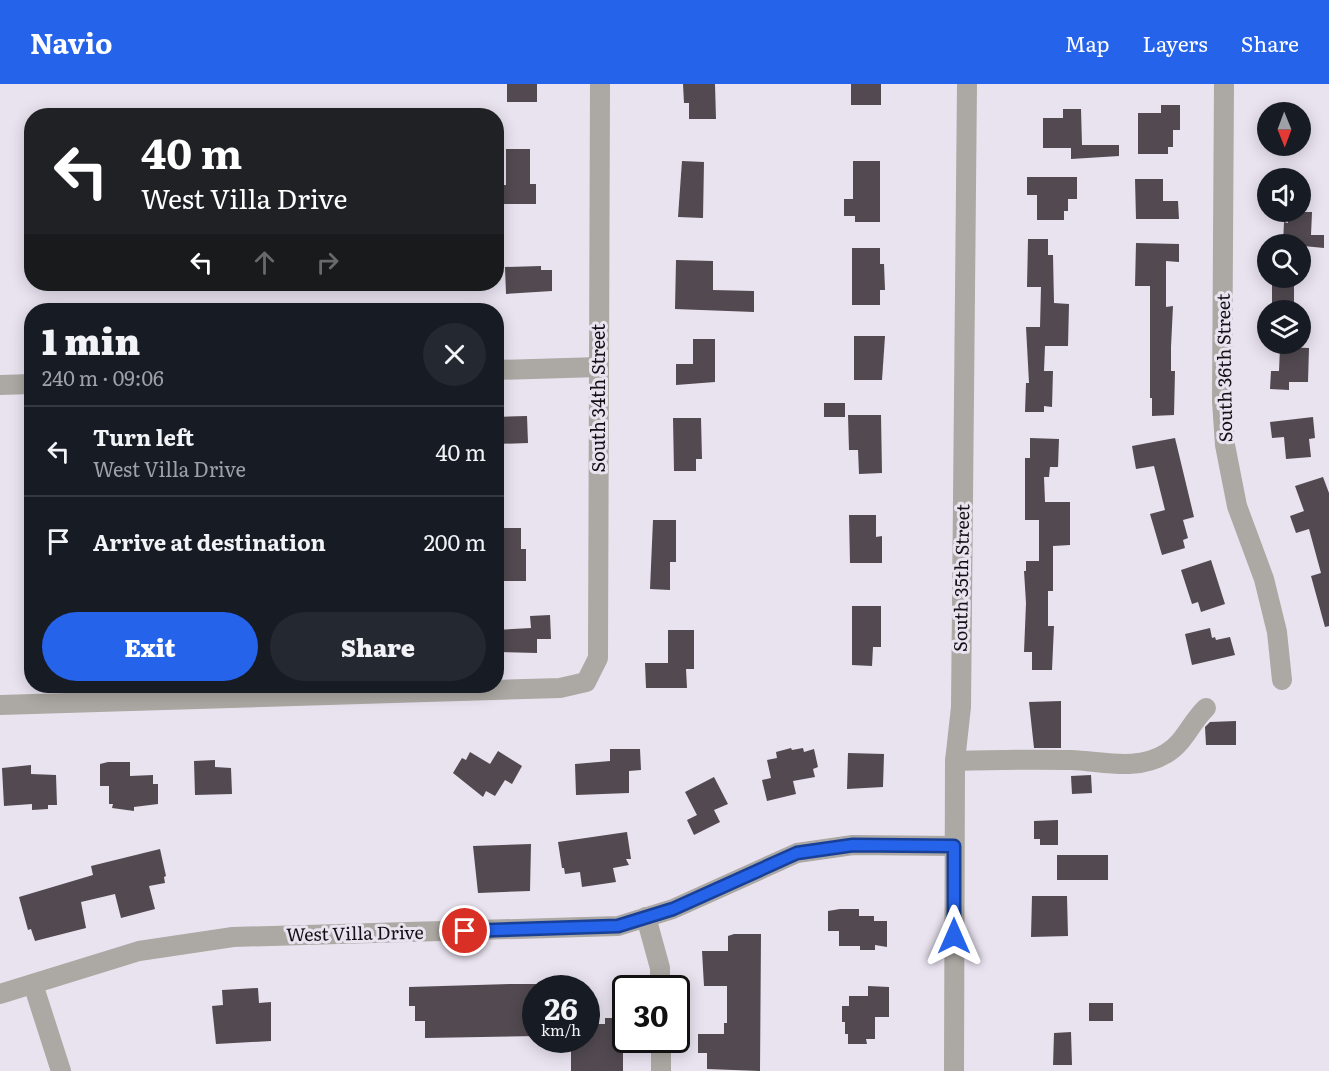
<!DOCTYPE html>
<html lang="en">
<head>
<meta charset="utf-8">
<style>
  :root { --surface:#171b24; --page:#242831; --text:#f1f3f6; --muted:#9ea1a6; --line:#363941; --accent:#2563eb }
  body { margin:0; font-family:Literata,serif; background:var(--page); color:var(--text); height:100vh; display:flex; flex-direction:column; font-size:22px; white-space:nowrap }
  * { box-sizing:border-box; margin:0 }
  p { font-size:20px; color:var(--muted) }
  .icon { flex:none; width:33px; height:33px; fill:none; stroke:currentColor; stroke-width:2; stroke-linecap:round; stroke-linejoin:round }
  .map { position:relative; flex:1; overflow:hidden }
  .drawer { position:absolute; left:24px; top:219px; width:480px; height:390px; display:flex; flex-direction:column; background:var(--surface); border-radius:24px; box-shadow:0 3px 15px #0003 }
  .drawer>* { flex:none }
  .guide { position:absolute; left:24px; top:24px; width:480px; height:183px; border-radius:24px; box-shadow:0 3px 15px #0003; background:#202124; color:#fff; overflow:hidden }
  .needle { width:39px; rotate:179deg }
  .buttons { position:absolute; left:1257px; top:18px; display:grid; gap:12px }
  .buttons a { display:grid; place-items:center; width:54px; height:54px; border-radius:50%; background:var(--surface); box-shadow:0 3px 15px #0003; font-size:30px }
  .speed { position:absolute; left:522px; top:891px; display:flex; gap:12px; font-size:30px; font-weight:700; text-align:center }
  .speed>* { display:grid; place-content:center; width:78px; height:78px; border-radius:50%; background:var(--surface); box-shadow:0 3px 15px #0003; line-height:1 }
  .speed small { font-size:15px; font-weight:400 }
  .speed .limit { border:3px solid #111; border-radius:9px; background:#fff; color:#111 }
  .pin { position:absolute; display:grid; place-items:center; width:51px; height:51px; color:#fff; margin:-26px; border:3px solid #fff; border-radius:50%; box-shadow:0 2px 6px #0007 }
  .me { position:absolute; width:66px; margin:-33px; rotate:0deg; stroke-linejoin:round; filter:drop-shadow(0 0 4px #0008) }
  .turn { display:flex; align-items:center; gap:21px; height:126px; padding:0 18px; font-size:27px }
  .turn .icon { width:78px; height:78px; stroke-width:2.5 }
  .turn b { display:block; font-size:42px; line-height:51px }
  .lanes { display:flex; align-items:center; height:57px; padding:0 18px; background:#0003; justify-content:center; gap:30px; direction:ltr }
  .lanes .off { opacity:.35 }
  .round { display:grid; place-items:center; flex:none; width:63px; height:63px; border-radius:32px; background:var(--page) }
  .overview { display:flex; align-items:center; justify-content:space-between; height:102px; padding:0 18px }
  h1 { font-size:36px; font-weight:800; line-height:45px }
  .button { display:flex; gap:12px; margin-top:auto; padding:12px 18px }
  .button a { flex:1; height:69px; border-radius:36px; background:var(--accent); color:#fff; font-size:24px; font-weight:800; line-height:69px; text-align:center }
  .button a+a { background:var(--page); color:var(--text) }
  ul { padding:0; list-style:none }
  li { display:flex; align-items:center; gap:18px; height:90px; padding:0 18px; border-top:2px solid var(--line) }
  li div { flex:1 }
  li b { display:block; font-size:22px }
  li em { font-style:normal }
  header { display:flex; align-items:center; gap:36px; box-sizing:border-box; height:84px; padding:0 30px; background:var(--accent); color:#fff }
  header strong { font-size:28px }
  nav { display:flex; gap:33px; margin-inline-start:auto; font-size:21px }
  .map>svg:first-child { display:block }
</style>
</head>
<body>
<header>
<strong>Navio</strong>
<nav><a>Map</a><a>Layers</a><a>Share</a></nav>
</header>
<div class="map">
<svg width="1329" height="987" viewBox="0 0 1329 987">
  <rect width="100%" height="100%" fill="#e9e3f0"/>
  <g fill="#524951">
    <rect x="507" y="0" width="30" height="18"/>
    <polygon points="683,0 715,0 716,35 689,35 689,19 684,19"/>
    <rect x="851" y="0" width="30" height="21"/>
    <polygon points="1161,21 1180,21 1180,46 1173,46 1173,63 1168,63 1168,70 1138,70 1138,29 1161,29"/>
    <polygon points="1063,25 1081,25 1082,61 1119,61 1119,72 1071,75 1071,64 1043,64 1043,34 1063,34"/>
    <polygon points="506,65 530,65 530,100 536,100 536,120 496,120 496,101 506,101"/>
    <polygon points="682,77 704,78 703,134 678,133"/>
    <polygon points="853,77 880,77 880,138 855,138 855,132 844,132 844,115 853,115"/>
    <polygon points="1027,93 1077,93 1077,115 1068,115 1068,127 1064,127 1064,136 1037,136 1037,111 1027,111"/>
    <polygon points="1135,95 1163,95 1163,117 1178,117 1179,135 1136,135"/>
    <polygon points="1288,128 1312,128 1311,151 1324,151 1324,164 1283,160 1284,138 1288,139"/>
    <polygon points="1028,155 1048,155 1048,171 1053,171 1054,219 1069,220 1068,262 1045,262 1044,287 1053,287 1052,323 1044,322 1044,328 1025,328 1026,299 1029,299 1026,243 1040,243 1041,203 1027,203"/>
    <polygon points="1136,159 1179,160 1179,178 1166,177 1166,223 1173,222 1171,263 1171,287 1175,287 1174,331 1152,332 1152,314 1150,314 1150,202 1135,202"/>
    <polygon points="852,164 880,164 880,180 884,180 885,206 880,206 880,221 852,221"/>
    <polygon points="676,176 713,177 713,206 754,207 754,228 675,225"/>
    <polygon points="541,182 541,186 552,186 552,207 506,210 505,183"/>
    <rect x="1272" y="194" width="22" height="32"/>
    <polygon points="854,252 885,252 882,296 854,296"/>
    <polygon points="693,255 715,255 715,298 676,301 676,280 693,280"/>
    <polygon points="1280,263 1309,264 1308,298 1289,298 1289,306 1270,305 1271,287 1279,287"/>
    <rect x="824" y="319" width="21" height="14"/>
    <polygon points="848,331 881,331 882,389 859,390 858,366 849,366"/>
    <polygon points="527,332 528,359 496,360 496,333"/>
    <polygon points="1313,333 1315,354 1309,355 1311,373 1286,375 1284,353 1272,354 1270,338"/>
    <polygon points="673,334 701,334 702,375 696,375 696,387 674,387"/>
    <polygon points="1030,354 1059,355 1058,383 1050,383 1049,393 1044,393 1045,418 1070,418 1070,461 1053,462 1053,507 1048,507 1048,542 1054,542 1052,586 1032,586 1032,568 1024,568 1026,519 1024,487 1026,487 1026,477 1039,477 1039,436 1025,436 1025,374 1030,374"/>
    <polygon points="1175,354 1194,433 1183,436 1188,454 1183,456 1185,464 1162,471 1150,430 1165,426 1154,382 1136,385 1132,362"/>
    <polygon points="1323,393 1329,409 1329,542 1325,543 1311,492 1321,489 1309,445 1296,449 1290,432 1304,427 1295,402"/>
    <polygon points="849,431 876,431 876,453 882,452 882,479 850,479"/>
    <polygon points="653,436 676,436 676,478 670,478 670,506 650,505"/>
    <polygon points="501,444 521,444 521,465 526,465 526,497 500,497"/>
    <polygon points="1211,476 1225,520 1201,528 1198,518 1192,520 1181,486"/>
    <polygon points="852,522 881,522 881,563 873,563 872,582 852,581"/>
    <polygon points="550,531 551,555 537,555 537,569 496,568 496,546 531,544 530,532"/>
    <polygon points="1210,544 1212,554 1215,553 1216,556 1230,553 1235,571 1192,581 1185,550"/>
    <polygon points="668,546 694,546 694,585 686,585 687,604 646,604 645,579 668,579"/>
    <polygon points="1061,617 1061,664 1034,664 1029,618"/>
    <polygon points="1236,637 1236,661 1206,661 1205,643 1210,638"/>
    <polygon points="791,664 792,666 803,664 804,668 814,665 818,683 813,685 815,693 793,697 796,710 767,717 762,696 771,694 767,676 777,674 776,668"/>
    <polygon points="610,665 640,665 641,686 629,687 629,709 576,711 575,680 610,677"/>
    <polygon points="498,667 522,682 512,700 505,696 495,712 486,707 483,713 453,689 462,674 466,676 470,668 490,680"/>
    <polygon points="848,669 884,670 883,703 847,705"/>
    <polygon points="215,676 215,683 231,684 232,710 195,711 194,677"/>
    <polygon points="108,678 130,678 130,692 153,691 153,700 158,700 158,720 134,723 134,727 112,724 113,720 109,720 109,702 100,702 100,680"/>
    <polygon points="31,681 31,690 56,691 57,721 48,721 48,725 32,726 32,720 4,722 2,684"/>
    <polygon points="1091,691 1092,709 1072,710 1071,692"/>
    <polygon points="714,693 728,720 714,726 720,738 694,751 687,736 697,731 685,708"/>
    <polygon points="1058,736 1058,761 1040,761 1040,755 1034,755 1034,737"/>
    <polygon points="627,748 631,775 626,775 629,781 613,784 616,798 582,803 580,788 565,790 564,784 562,784 558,758"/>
    <polygon points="531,760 530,807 478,809 473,762"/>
    <polygon points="160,765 166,792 164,793 165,799 149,802 155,825 121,834 115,810 81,818 86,844 35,857 31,845 28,846 19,813 93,791 91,782"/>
    <rect x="1057" y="771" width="51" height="25"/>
    <polygon points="1032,812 1067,812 1068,852 1031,853"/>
    <polygon points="840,825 859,825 859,832 874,832 874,837 887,837 887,863 875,861 875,866 860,866 860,862 839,862 839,847 828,847 828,827"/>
    <polygon points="734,850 761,850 760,987 707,985 707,969 698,969 698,950 724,950 724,939 727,939 727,902 704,902 702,867 728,867 728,852"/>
    <polygon points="512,900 536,900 536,952 425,954 425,937 415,937 415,922 409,922 409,903"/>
    <polygon points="868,902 889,903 889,933 875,933 875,955 866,955 867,960 848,960 848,950 845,950 845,938 842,938 842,922 849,922 849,912 868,912"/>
    <polygon points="258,904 259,919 271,918 271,957 216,960 212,922 223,921 222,906"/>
    <rect x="1089" y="919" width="24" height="18"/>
    <polygon points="605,934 623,934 623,987 571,987 571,956 586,956 587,940 605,940"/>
    <polygon points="1071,948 1072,981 1053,981 1054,949"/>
  </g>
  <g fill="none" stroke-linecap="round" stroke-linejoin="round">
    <g stroke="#aca8a3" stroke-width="20">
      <polyline points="1224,0 1222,317 1225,361 1237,422 1264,495 1277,548 1282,596"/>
      <polyline points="496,286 599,283"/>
      <polyline points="0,301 32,300"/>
      <polyline points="0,621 560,604 586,598 598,574 600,0"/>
      <path d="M955 677C993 676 1032 675 1071 676 1103 677 1137 688 1167 669 1185 658 1191 638 1206 624"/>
      <polyline points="646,833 660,884 660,904"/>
      <polyline points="33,900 61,987"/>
      <polyline points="0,910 139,867 233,853 618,842 673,825 797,769 853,761 954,762"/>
      <polyline points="661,956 661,987"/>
      <polyline points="954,987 955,677 961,623 967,0"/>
    </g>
  </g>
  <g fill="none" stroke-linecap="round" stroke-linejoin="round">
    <defs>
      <polyline id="route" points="465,847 618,842 673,825 797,769 853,761 954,762 954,852"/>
    </defs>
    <use href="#route" stroke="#184099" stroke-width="15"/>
    <use href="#route" stroke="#2563eb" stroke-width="10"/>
  </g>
  <g text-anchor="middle" stroke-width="6" stroke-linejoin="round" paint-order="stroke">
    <g font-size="18" fill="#131115" stroke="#e9e3f0">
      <text transform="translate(1225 284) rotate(-91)" y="6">South 36th Street</text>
      <text transform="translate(599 314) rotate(-90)" y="6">South 34th Street</text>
      <text transform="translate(962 494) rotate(-89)" y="6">South 35th Street</text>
      <text transform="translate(355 850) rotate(-1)" y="6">West Villa Drive</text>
    </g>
  </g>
</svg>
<div class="buttons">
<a><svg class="needle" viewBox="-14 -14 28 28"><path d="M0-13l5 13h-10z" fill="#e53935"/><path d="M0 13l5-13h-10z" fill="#9ea1a6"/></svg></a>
<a><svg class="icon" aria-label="sound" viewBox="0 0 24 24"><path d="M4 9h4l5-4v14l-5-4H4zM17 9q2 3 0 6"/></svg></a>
<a><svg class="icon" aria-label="search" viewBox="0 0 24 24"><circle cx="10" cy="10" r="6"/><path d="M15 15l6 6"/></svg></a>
<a><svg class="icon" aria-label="layers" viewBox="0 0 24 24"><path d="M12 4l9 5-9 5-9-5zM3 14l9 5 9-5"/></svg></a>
</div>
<div class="speed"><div>26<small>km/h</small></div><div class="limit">30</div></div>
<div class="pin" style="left:465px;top:847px;background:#d93025"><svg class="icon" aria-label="arrive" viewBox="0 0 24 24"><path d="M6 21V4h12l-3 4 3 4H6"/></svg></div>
<svg class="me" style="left:954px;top:852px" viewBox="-20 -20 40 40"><path d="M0-17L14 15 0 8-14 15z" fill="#2563eb" stroke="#fff" stroke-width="4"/></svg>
<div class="guide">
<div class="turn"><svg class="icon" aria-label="left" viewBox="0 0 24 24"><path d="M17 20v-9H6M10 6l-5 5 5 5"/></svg><div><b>40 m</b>West Villa Drive</div></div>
<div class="lanes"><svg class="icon" aria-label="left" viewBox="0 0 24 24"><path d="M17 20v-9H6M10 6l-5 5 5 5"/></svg><svg class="icon off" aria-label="ahead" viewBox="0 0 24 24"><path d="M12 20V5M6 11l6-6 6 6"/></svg><svg class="icon off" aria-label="right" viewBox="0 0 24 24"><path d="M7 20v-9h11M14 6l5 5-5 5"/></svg></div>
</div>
<section class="drawer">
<div class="overview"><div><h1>1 min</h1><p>240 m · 09:06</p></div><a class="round"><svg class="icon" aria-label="close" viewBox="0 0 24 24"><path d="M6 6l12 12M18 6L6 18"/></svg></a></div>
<ul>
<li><svg class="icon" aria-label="left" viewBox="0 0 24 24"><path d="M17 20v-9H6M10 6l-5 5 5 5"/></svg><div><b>Turn left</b><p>West Villa Drive</p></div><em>40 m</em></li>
<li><svg class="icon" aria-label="arrive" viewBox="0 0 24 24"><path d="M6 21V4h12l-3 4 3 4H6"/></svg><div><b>Arrive at destination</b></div><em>200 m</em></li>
</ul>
<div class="button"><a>Exit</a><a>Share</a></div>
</section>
</div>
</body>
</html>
